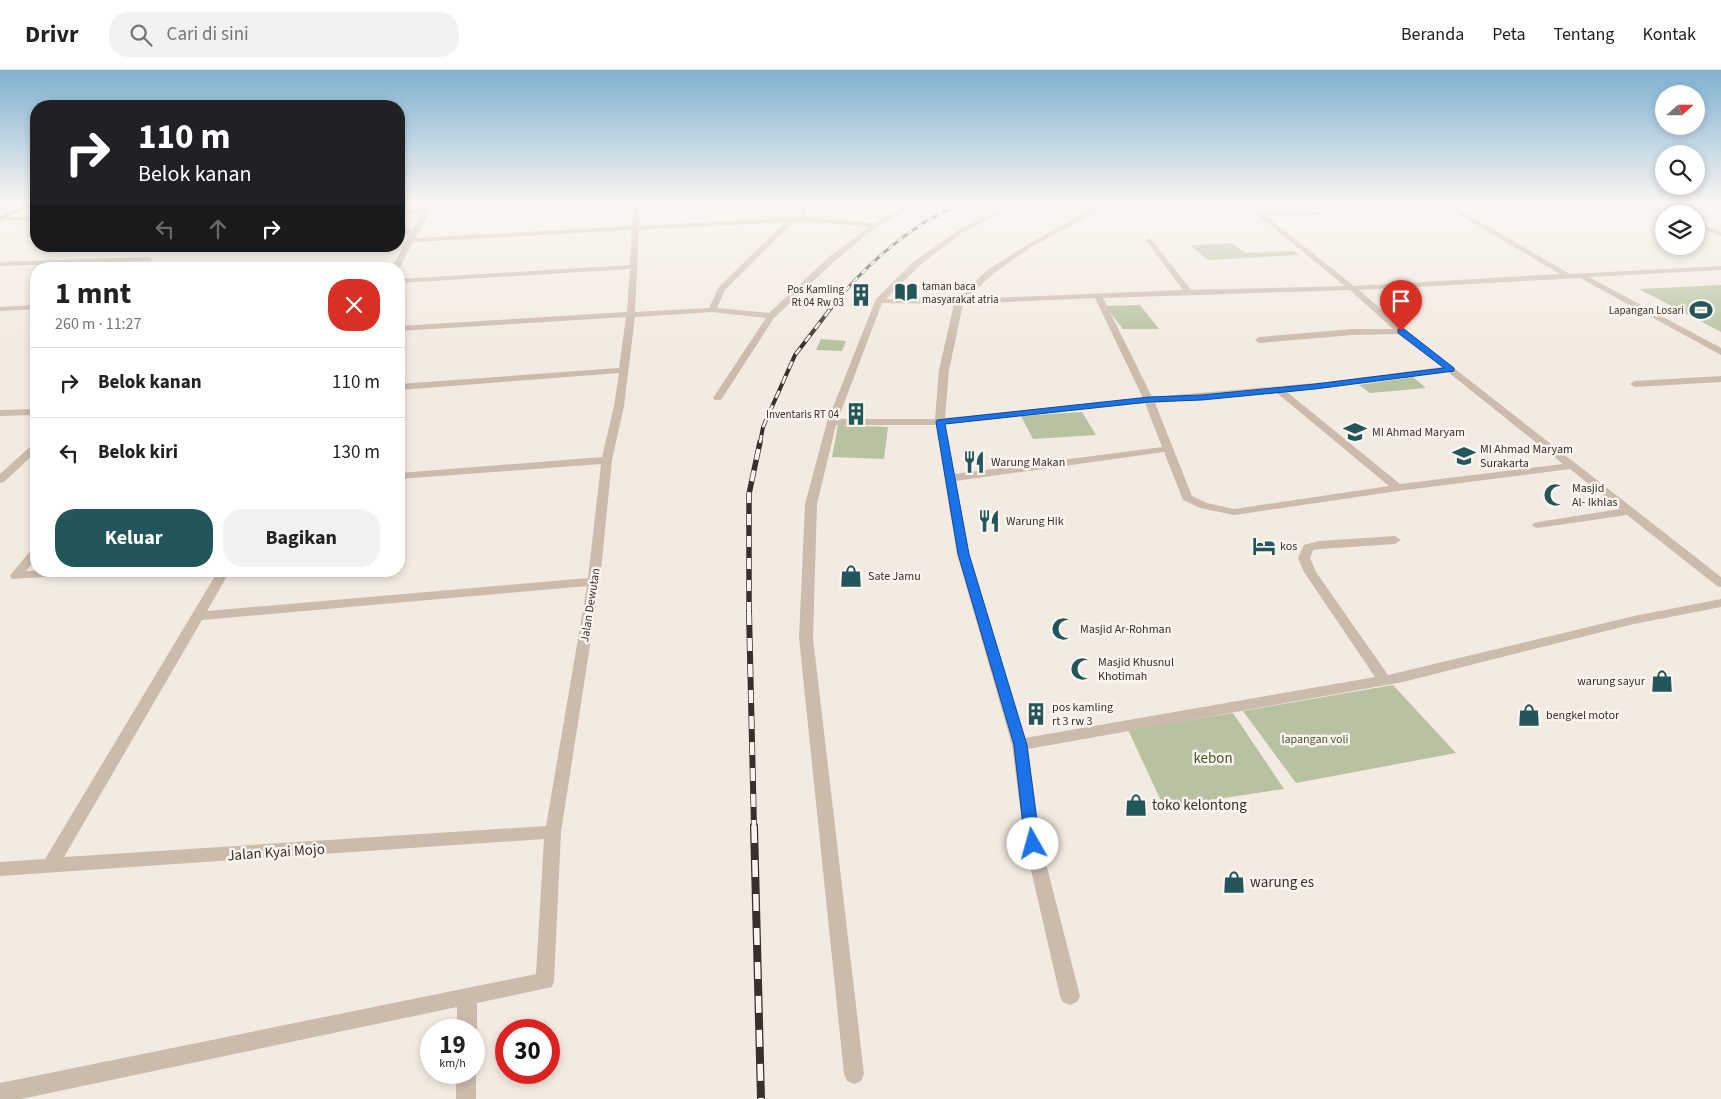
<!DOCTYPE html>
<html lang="id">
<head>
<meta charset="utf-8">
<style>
  :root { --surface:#fff; --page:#f2f2f2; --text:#222; --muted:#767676; --line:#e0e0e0; --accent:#22565a }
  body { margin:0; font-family:"Source Sans 3",sans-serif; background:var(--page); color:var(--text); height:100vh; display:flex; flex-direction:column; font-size:19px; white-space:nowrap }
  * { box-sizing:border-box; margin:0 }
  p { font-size:16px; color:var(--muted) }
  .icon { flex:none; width:28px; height:28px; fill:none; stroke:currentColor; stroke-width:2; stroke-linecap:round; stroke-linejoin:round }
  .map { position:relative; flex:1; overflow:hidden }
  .panel { position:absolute; left:30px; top:192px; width:375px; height:315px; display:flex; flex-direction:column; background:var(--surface); border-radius:20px; box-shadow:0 2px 8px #0003 }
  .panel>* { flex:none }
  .guide { position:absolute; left:30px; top:30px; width:375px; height:152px; border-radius:20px; box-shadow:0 2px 8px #0003; background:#202124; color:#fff; overflow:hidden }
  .needle { width:32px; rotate:69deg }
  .buttons { position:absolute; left:1655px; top:15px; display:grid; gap:10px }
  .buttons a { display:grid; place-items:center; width:50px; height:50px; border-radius:50%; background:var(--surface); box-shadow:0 2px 8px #0003; font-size:25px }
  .speed { position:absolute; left:420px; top:949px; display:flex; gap:10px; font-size:25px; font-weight:700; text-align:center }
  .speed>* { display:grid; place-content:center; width:65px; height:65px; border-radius:50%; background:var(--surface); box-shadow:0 2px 8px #0003; line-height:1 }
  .speed small { font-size:12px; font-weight:400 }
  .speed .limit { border:8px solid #d22; background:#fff; color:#111 }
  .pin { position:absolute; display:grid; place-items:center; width:42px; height:42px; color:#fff; margin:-51px -21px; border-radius:50% 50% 50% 0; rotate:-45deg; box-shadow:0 0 5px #0007 }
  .pin .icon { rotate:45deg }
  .me { position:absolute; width:55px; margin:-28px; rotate:353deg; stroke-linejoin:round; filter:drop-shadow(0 0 4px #0008) }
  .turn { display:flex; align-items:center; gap:18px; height:105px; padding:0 25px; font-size:22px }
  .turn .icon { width:65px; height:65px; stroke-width:2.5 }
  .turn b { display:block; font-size:35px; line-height:42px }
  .lanes { display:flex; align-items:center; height:48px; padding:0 25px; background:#0003; justify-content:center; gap:25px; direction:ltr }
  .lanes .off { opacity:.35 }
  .round { display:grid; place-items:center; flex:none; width:52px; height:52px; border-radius:20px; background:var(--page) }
  .headline { display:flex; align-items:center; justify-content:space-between; height:85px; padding:0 25px }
  h1 { font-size:30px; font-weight:700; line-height:38px }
  .primary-button { display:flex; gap:10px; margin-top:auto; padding:10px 25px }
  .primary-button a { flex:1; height:58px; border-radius:20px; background:var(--accent); color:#fff; font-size:20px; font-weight:700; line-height:58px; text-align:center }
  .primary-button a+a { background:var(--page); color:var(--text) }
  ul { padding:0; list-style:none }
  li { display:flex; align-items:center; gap:15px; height:70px; padding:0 25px; border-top:1px solid var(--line) }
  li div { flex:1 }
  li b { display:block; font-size:19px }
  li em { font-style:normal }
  header { display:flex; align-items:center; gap:30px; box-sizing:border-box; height:70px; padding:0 25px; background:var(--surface); border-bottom:1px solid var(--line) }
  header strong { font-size:24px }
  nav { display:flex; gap:28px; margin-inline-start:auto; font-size:18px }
  .search { width:350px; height:45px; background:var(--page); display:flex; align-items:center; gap:12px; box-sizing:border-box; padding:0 18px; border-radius:20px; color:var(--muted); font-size:19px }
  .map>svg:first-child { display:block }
</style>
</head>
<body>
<header>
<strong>Drivr</strong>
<div class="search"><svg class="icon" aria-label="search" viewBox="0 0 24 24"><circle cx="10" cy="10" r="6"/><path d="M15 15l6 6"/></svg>Cari di sini</div>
<nav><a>Beranda</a><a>Peta</a><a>Tentang</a><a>Kontak</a></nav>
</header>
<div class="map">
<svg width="1721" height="1029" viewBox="0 0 1721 1029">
  <rect width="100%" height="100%" fill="#f3ebe1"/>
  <g fill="#b7c2a1">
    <polygon points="1232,173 1246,183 1293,181 1299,185 1208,190 1190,175"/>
    <polygon points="1721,215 1721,262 1639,219"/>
    <polygon points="1140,235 1159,259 1123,259 1105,236"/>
    <polygon points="821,269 846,271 842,281 816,280"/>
    <polygon points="1413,307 1426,318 1370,323 1359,315"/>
    <polygon points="1082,342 1096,365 1033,369 1021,346"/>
    <polygon points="838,355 888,357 884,389 832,387"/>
    <polygon points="1393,615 1456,683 1296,713 1243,641"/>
    <polygon points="1233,643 1284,719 1164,737 1128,660"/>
  </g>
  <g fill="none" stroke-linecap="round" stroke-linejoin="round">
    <g fill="#cbbbad" fill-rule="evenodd">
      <path d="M428 133H434L416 168 632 156 634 133H640L639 156 800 147V133H806V147L874 153 913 133H920L877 156 836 190 774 248 721 330H715L713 328 766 248 712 242 635 247 624 336 612 390 600 511 561 762 554 911 552 917 477 933V960L474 967V960H457V937L21 1029H0V1013L536 904 544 769 0 806V792L45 789 218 501H230L207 541 588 508 601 394 399 409V403L602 387 614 336 619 303 399 320V314L619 298 626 247 399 261V256L627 242 630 199 399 213V209L630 195 632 160 413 172 399 199H391L411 163 399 164V160L413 159 422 143 399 144V140L424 139ZM803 151 869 157 830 186 769 243 717 238 725 220 793 152ZM785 152 719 217 709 238 635 242 639 160ZM587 516 546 756 64 787 202 550Z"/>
      <path d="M1015 133H1023L964 161 919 196 886 229 957 230 987 200 1027 175 1088 141 1064 133C1074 133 1083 138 1093 139 1102 139 1111 132 1121 133L1096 142 1031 177 993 204 966 229 1183 220 1146 170 1149 168 1151 169 1191 220 1345 216 1243 133H1250L1261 142H1325L1326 143 1323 145 1266 146 1354 216 1560 204 1440 133H1447L1570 204 1721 196V200L1589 207 1721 278V285L1580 208 1359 220 1404 259 1721 507V517L1717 516 1627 445 1538 458 1534 457 1532 455 1534 453 1538 452 1620 439 1570 399 1398 421 1234 445 1200 438 1183 430 1164 382 956 411 969 484 1025 668 1375 607 1304 502 1298 488 1304 475 1319 471 1395 466 1401 470 1395 474 1320 479 1313 480 1310 488 1316 502 1388 605 1634 546 1721 529V537L1634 554 1403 612 1028 679 1041 774 1080 926 1077 932 1070 935 1063 932 1060 926 1025 774 1012 675 957 484 936 355H836L817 434 813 568 864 1004 861 1011 854 1014 847 1011 844 1004 799 568 805 434 827 352 876 229 913 192 960 159ZM1350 220 1393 259H1353L1259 267 1255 270 1259 273 1353 265 1399 264 1442 297 1328 312 1152 327 1103 228ZM1095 228 1143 328 945 348 949 300 963 234ZM882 233 954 234 939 300 935 349H838ZM1448 302 1563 394 1400 414 1287 322ZM1277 323 1389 416 1234 439 1207 433 1192 426 1155 333ZM1145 333 1162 377 954 404 945 354Z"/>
      <polygon points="1632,133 1640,133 1669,144 1664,144 1664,145"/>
      <rect x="0" y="147" width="36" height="4"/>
      <polygon points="1696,153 1721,162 1721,166 1696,157"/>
      <polygon points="148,187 152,189 151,191 0,196 0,192"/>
      <polygon points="36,235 36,239 0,241 0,237"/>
      <polygon points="1721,306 1721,312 1635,317 1630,314 1635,311"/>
      <polygon points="36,339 36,345 0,346 0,340"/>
      <polygon points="36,374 36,382 4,412 0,413 0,404 32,375"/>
      <polygon points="36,478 36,489 26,501 82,501 76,505 12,509 10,506 12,503 32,479"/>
      <polygon points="474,996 476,1002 476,1029 456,1029 456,1002 474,1002"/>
    </g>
    <polygon fill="#9f8b7e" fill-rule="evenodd" points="31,133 36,133 36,135 0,150 0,146"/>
    <defs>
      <path id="rail-far4" d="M830 239C856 206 889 175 925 152 937 145 950 139 963 133"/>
      <polyline id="rail-far3" points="760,373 763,357 795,285 831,238"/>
      <polyline id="rail-far2" points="749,543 749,424 760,372"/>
      <polyline id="rail-far1" points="749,542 754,758"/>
      <polyline id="rail" points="754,756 761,1029"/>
    </defs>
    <use href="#rail-far4" stroke="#3a302b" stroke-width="3"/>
    <use href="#rail-far3" stroke="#3a302b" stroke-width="4"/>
    <use href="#rail-far2" stroke="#3a302b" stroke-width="5.5"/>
    <use href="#rail-far1" stroke="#3a302b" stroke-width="6"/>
    <use href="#rail" stroke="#3a302b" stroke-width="8"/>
    <use href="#rail-far4" stroke="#faf5ee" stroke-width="2" stroke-dasharray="6" stroke-linecap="butt"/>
    <use href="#rail-far3" stroke="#faf5ee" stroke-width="2.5" stroke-dasharray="8" stroke-linecap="butt"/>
    <use href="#rail-far2" stroke="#faf5ee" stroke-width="4" stroke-dasharray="11" stroke-linecap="butt"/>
    <use href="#rail-far1" stroke="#faf5ee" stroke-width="4.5" stroke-dasharray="13" stroke-linecap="butt"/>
    <use href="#rail" stroke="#faf5ee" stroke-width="5.5" stroke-dasharray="17" stroke-linecap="butt"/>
  </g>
  <linearGradient id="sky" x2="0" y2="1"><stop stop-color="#7fb1d1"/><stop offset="0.48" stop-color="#faf6f2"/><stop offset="1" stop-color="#faf6f2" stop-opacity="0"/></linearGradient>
  <rect width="1721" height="277" fill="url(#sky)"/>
  <polygon fill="#1a73e8" stroke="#114b97" points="1398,259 1404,259 1454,298 1454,301 1315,319 1202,330 1149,332 945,354 969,484 1027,675 1040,774 1038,778 1033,780 1027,778 1025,774 1014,675 958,484 936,352 937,350 1149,327 1202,325 1315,314 1444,298 1398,263"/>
  <defs>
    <symbol id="library-bare" viewBox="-9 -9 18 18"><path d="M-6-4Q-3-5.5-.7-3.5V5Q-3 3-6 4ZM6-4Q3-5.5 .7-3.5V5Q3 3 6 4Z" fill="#22565a" stroke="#faf5ee" stroke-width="2.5" paint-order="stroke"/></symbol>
    <symbol id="building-bare" viewBox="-9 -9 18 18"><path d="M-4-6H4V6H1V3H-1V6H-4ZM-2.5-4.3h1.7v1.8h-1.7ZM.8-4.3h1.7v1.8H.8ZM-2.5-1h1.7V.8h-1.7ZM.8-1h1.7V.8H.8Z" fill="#22565a" stroke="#faf5ee" stroke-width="2.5" paint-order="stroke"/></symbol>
    <symbol id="stadium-bare" viewBox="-9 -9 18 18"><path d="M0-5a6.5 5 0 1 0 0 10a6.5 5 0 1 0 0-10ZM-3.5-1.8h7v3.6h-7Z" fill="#22565a" stroke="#faf5ee" stroke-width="2.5" paint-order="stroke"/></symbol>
    <symbol id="school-bare" viewBox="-9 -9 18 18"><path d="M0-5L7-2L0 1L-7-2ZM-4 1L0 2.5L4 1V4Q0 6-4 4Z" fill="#22565a" stroke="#faf5ee" stroke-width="2.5" paint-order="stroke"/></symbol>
    <symbol id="restaurant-bare" viewBox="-9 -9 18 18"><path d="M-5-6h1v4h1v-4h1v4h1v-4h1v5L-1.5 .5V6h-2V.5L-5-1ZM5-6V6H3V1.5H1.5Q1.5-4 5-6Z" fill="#22565a" stroke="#faf5ee" stroke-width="2.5" paint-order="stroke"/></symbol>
    <symbol id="mosque-bare" viewBox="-9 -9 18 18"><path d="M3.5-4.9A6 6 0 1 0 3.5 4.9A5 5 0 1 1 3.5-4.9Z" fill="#22565a" stroke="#faf5ee" stroke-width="2.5" paint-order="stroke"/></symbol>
    <symbol id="hotel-bare" viewBox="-9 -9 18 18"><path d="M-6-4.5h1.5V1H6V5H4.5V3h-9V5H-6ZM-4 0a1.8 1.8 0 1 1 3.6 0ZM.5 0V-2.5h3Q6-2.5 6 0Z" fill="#22565a" stroke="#faf5ee" stroke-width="2.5" paint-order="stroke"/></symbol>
    <symbol id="shop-bare" viewBox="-9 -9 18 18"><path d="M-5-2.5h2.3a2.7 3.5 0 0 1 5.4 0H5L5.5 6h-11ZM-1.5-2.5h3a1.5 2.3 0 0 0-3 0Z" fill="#22565a" stroke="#faf5ee" stroke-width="2.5" paint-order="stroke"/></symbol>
  </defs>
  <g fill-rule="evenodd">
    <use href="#library-bare" x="890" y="206" width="32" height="32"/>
    <use href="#building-bare" x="845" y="209" width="32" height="32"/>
    <use href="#stadium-bare" x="1685" y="224" width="32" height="32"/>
    <use href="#building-bare" x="840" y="328" width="32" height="32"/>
    <use href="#school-bare" x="1339" y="346" width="32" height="32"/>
    <use href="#school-bare" x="1448" y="370" width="32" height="32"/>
    <use href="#restaurant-bare" x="958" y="376" width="32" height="32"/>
    <use href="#mosque-bare" x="1539" y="409" width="32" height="32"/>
    <use href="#restaurant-bare" x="973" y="435" width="32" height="32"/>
    <use href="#hotel-bare" x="1248" y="460" width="32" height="32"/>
    <use href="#shop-bare" x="835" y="490" width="32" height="32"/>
    <use href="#mosque-bare" x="1047" y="543" width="32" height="32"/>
    <use href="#mosque-bare" x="1066" y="583" width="32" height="32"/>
    <use href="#shop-bare" x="1646" y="595" width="32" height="32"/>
    <use href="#building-bare" x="1020" y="628" width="32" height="32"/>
    <use href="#shop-bare" x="1513" y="629" width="32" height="32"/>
    <use href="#shop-bare" x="1120" y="719" width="32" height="32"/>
    <use href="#shop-bare" x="1218" y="796" width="32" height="32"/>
  </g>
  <g text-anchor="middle" stroke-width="5" stroke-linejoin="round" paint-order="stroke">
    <g font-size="11" fill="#3a302b" stroke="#faf5ee" text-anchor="end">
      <text x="922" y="220" text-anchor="start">taman baca<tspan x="922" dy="13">masyarakat atria</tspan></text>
      <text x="844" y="223">Pos Kamling<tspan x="844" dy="13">Rt 04 Rw 03</tspan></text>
      <text x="1684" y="244">Lapangan Losari</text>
      <text x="839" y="348">Inventaris RT 04</text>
    </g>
    <g font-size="12" fill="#3a302b" stroke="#faf5ee" text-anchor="start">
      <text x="1372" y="366">MI Ahmad Maryam</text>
      <text x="1480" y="383">MI Ahmad Maryam<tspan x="1480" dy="14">Surakarta</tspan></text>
      <text x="991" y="396">Warung Makan</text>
      <text x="1572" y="422">Masjid<tspan x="1572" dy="14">Al- Ikhlas</tspan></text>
      <text x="1006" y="455">Warung Hik</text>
      <text x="1280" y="480">kos</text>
      <text x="868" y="510">Sate Jamu</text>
      <text x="1080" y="563">Masjid Ar-Rohman</text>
      <text x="1098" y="596">Masjid Khusnul<tspan x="1098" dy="14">Khotimah</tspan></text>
      <text x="1645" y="615" text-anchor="end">warung sayur</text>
      <text x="1052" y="641">pos kamling<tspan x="1052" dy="14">rt 3 rw 3</tspan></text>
      <text x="1546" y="649">bengkel motor</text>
    </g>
    <g font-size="12" fill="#3a302b" stroke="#faf5ee">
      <text transform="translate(590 535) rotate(-81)" y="4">Jalan Dewutan</text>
    </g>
    <g font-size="12" fill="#485730" stroke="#faf5ee">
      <text x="1315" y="673">lapangan voli</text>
    </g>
    <g font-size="15" fill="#485730" stroke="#faf5ee">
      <text x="1213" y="693">kebon</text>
    </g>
    <g font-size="15" fill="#3a302b" stroke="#faf5ee" text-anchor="start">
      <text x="1152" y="740">toko kelontong</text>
      <text x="1250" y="817">warung es</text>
    </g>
    <g font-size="15" fill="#3a302b" stroke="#faf5ee">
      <text transform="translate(276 782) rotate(-4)" y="5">Jalan Kyai Mojo</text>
    </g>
  </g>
</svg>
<div class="buttons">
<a><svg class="needle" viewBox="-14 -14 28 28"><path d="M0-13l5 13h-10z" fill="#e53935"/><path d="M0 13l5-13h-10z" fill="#767676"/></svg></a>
<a><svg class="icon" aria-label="search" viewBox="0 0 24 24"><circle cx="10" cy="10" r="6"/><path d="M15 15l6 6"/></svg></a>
<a><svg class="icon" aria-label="layers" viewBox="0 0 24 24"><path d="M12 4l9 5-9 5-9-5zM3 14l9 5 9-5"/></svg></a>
</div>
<div class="speed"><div>19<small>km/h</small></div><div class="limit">30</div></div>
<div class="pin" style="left:1401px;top:261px;background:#d93025"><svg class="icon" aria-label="arrive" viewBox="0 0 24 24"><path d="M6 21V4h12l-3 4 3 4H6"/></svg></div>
<svg class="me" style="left:1033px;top:774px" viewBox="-20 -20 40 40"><circle r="19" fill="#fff"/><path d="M0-13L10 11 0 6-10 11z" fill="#1a73e8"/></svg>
<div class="guide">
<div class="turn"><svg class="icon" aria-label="right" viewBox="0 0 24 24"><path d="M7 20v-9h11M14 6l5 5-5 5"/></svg><div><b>110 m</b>Belok kanan</div></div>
<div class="lanes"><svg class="icon off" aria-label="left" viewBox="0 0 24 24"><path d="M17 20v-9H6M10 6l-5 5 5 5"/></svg><svg class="icon off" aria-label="ahead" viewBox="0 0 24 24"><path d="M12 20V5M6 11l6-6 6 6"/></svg><svg class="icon" aria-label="right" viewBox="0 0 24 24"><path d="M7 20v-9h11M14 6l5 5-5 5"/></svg></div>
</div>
<section class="panel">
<div class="headline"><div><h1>1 mnt</h1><p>260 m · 11:27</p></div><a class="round" style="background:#d93025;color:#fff"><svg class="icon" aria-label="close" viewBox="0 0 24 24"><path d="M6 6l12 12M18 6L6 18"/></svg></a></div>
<ul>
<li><svg class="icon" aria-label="right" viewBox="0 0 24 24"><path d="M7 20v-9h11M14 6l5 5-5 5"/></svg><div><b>Belok kanan</b></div><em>110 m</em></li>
<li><svg class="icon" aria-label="left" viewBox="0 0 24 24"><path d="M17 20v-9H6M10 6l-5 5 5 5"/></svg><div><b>Belok kiri</b></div><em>130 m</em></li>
</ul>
<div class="primary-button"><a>Keluar</a><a>Bagikan</a></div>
</section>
</div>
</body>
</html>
